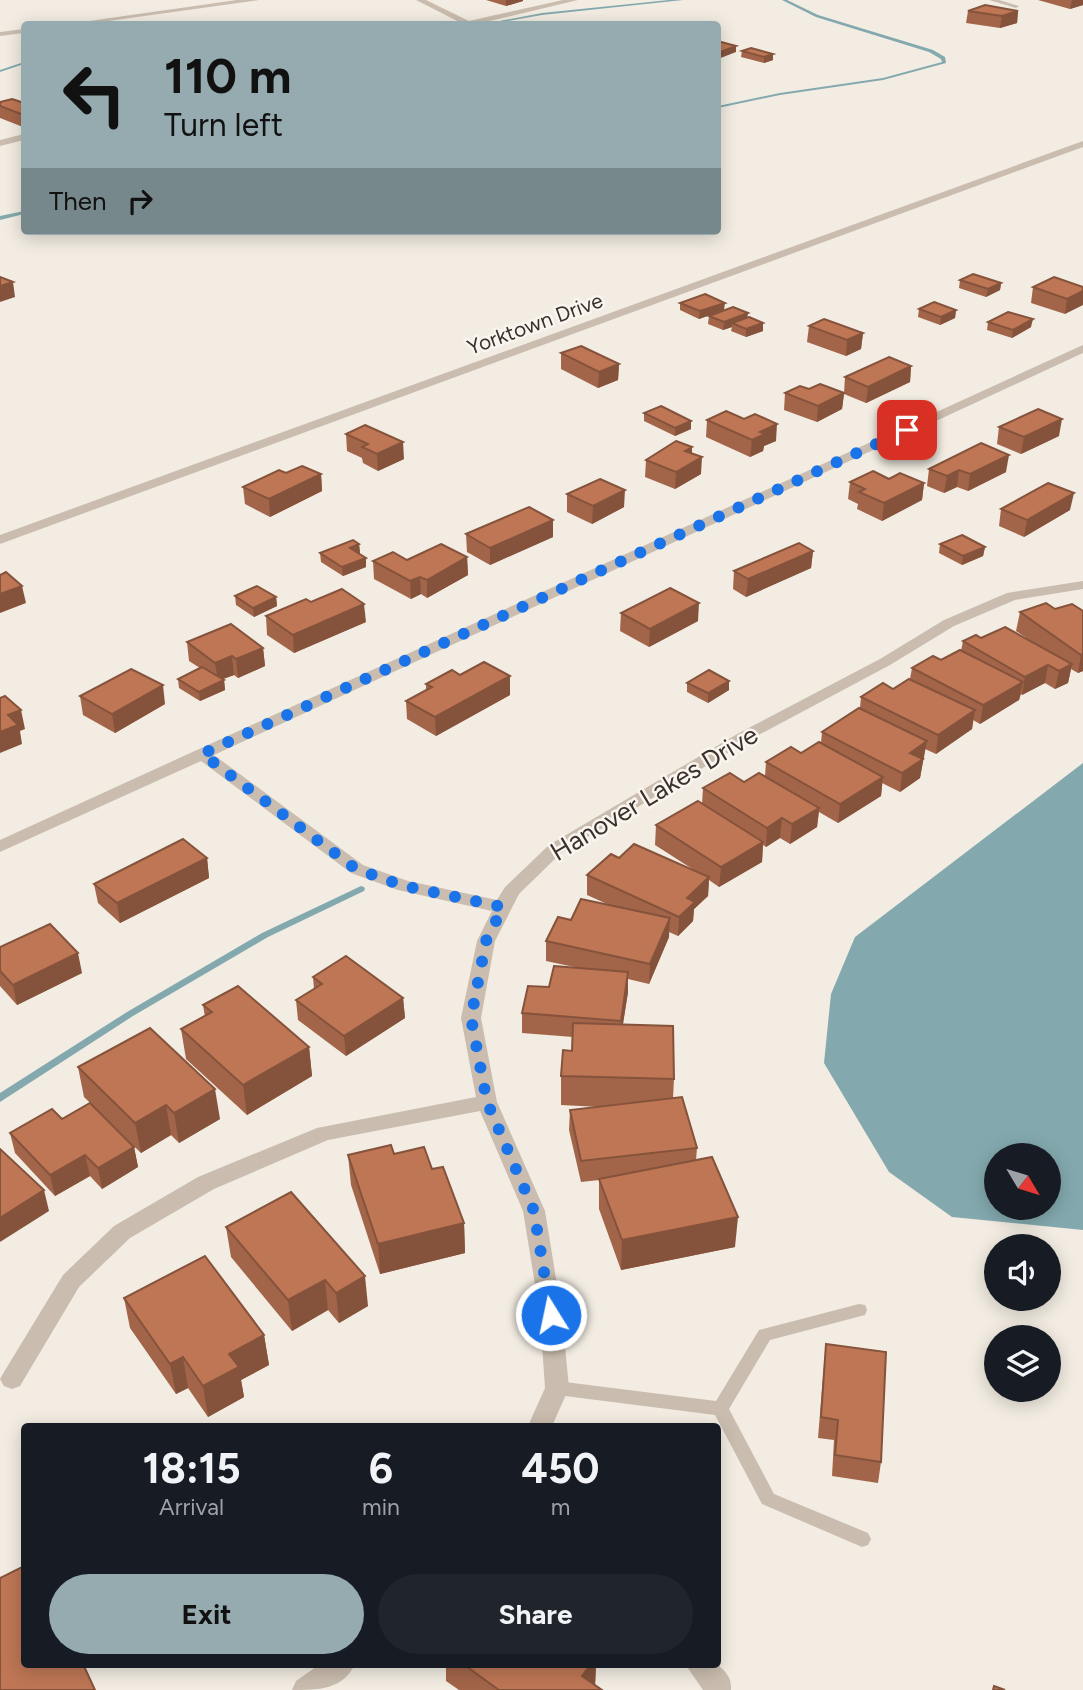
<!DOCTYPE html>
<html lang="en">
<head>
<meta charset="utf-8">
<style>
  :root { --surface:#171b24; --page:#20242c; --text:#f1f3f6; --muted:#9ea1a6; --accent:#95abaf }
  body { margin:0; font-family:Figtree,sans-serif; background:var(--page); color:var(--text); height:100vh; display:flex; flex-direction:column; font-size:26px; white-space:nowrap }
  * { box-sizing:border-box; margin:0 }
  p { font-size:23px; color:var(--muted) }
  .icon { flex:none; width:38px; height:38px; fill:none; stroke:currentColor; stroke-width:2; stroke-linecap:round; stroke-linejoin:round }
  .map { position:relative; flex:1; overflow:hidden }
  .panel { position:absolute; left:21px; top:1423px; width:700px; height:245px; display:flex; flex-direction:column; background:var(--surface); border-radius:7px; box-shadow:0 4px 18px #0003 }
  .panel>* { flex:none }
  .top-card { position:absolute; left:21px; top:21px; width:700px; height:214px; border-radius:7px; box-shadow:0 4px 18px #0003; background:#95abaf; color:#111; overflow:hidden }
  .needle { width:46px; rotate:128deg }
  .controls { position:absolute; left:984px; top:1143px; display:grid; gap:14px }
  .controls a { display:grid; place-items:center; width:77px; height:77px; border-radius:50%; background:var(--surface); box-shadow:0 4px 18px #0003; font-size:35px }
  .pin { position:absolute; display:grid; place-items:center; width:60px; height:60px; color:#fff; margin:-30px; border-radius:14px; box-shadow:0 4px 10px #0006 }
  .me { position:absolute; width:77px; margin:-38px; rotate:350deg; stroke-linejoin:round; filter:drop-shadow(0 0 5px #0008) }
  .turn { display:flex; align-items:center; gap:24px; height:147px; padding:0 28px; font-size:32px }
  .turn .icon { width:91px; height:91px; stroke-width:2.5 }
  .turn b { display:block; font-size:49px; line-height:60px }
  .then { display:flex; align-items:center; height:66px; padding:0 28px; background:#0003; gap:14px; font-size:26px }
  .eta { display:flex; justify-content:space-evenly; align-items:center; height:119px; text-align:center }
  .eta b { font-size:42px; font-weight:700; line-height:49px }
  .action { display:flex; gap:14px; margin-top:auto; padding:14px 28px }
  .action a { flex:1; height:80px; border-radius:42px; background:var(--accent); color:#111; font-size:28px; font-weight:700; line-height:80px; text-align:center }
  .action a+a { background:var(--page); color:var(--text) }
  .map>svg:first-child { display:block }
</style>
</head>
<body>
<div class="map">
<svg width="1083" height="1690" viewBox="0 0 1083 1690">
  <rect width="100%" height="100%" fill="#f2ece2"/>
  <path fill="#83a9ae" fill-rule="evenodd" d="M1083 763V1230L952 1217 889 1172 824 1063 831 994 855 937ZM996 1155H1048V1208H996Z"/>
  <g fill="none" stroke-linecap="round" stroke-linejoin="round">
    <g fill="#83a9ae" fill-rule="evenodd">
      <polygon points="669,0 683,0 542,15 490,24 484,24 542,13"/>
      <polygon points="782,0 787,0 818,15 933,50 945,57 946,63 883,80 780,95 718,108 718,106 780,93 883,78 942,62 941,59 929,52 816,17"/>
      <polygon points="443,22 444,24 395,24 397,23"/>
      <polygon points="24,62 24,64 0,72 0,70"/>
      <polygon points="24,211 24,214 0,220 0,216"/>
      <polygon points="361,886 364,887 365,889 364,891 268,937 133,1016 0,1102 0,1093 127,1012 262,933"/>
    </g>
    <g fill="#cabdaf" fill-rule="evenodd">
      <polygon points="989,0 999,0 1019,6 1016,8"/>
      <polygon points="859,1304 865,1305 867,1310 865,1315 770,1340 729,1409 774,1494 868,1533 871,1539 868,1545 862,1547 762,1504 715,1415 557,1395 551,1393 549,1388 551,1383 557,1381 716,1401 759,1330"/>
    </g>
    <g fill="#cabdaf" fill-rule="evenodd">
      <polygon points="237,0 259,0 87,24 68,24"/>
      <polygon points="416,0 426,0 469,21 563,0 578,0 477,24 463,24"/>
      <polygon points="24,29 24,33 0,36 0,32"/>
      <polygon points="24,134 24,140 0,146 0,140"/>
      <polygon points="1083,141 1083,147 0,544 0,535"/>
      <polygon points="1083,345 1083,353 214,755 363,865 408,881 497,900 505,887 549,845 739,733 880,659 944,620 1007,593 1083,581 1083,589 1015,600 954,626 890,665 751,739 561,853 519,894 495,941 481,1018 497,1102 545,1211 562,1315 569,1388 552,1426 528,1426 545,1388 540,1315 523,1211 480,1111 328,1140 214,1189 130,1238 79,1287 20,1386 12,1389 4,1386 0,1379 4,1372 63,1275 114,1226 198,1177 317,1128 476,1097 461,1018 477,941 492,911 398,890 351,873 201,761 0,852 0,840"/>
      <path d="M320 1664H355C343 1690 318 1690 292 1690L296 1681Z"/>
      <path d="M685 1664H717C726 1672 732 1678 731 1690H703Z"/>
    </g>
  </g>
  <g fill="#a36549">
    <polygon points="486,0 523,0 523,1 506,6"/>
    <polygon points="1038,0 1083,0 1083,5 1070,9"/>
    <polygon points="968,11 1018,11 1017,23 1000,28 966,23"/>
    <polygon points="742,51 773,54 773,60 764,63 741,57"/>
    <polygon points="0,101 24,103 23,127 0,118"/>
    <polygon points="960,280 1001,283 1000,290 986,297 959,288"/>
    <polygon points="1033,287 1083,287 1065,314 1031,303"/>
    <polygon points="680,303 724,310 699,319 680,310"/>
    <polygon points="919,309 956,310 955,318 940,325 918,317"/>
    <polygon points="709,316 747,317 763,323 763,331 746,337 731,331 732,327 723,330 708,324"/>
    <polygon points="988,322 1031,327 1012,338 987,330"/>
    <polygon points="809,326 863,333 861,349 846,356 807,342"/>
    <polygon points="561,353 619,364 618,380 598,388 561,369"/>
    <polygon points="911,366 910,382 866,403 844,394 842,409 817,422 784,410 785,393 809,389 844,393 845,377"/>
    <polygon points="644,413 691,421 691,429 675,436 644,421"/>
    <polygon points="707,420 776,441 764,446 763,451 750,457 706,437"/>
    <polygon points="999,427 1059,436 1021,454 997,444"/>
    <polygon points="346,434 404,459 378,471 363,463 362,458 347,451"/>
    <polygon points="692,447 692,453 701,474 675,489 645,477 646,460"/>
    <polygon points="929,469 1006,472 968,491 957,487 944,493 927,486"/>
    <polygon points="321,474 322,491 270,517 245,504 243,487"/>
    <polygon points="889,479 924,483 922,500 882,521 857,509 858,504 848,499 850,482"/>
    <polygon points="567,494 624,507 592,524 567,512"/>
    <polygon points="1001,509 1070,510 1024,537 999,526"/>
    <polygon points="466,534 553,537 490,565 467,552"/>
    <polygon points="359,544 360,553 359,554 366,567 343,576 321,562 320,553"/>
    <polygon points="940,544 985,547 983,556 962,565 939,553"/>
    <polygon points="813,551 811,568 746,597 733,589 734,571"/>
    <polygon points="467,557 468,575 427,598 421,594 411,599 374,579 373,561"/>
    <polygon points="235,596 276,597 277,606 254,617 236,605"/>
    <polygon points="311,602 366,622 294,653 267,635 266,616"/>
    <polygon points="1055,609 1083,611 1083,671 1078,673 1071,669 1068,683 1055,689 1045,683 1022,695 1021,694 1019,700 980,724 973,720 972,729 936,754 925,749 920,778 900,792 882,783 881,796 838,823 819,812 817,827 790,844 780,838 766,847 763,845 762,862 719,887 709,880 708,896 694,909 693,921 678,936 669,932 669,937 649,984 628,979 628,992 623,1024 674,1079 673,1098 697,1148 696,1160 735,1247 621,1270 599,1209 599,1180 581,1182 569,1130 570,1110 600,1107 561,1105 561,1076 572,1051 573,1037 522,1033 522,1013 549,987 579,968 546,961 546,941 571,920 607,904 587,895 587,875 619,858 694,870 655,845 656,825 702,804 703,788 744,782 765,776 766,762 801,753 821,743 822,732 860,708 861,697 893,689 910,679 912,668 941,660 961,651 963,641 981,638 1037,645 1016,631 1020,612"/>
    <polygon points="621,613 698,621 649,647 620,631"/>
    <polygon points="187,642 263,648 265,666 238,678 234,675 222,679 224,680 225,690 200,701 179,688 178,679 200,668 189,661"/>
    <polygon points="460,675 510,695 436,736 407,719 406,701 426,690 426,684"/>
    <polygon points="687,683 729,690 708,703 687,692"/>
    <polygon points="80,696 165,704 115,733 83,715"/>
    <polygon points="207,858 209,878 120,923 98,903 94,884"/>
    <polygon points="0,947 82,973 17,1005 0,986"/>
    <polygon points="313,977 403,998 405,1018 346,1056 298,1020 296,1000 314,989"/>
    <polygon points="203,1005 309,1047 312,1076 247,1115 186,1059 181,1029 205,1017"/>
    <polygon points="78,1067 220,1119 179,1143 171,1135 141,1153 84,1097"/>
    <polygon points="62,1119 134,1147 138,1167 102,1189 90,1176 55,1196 15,1153 10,1133"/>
    <polygon points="394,1154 432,1169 464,1223 465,1253 380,1274 351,1185 348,1155"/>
    <polygon points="291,1192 368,1306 339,1323 328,1310 292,1331 231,1257 226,1227"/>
    <polygon points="124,1298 264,1335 269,1365 241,1380 244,1397 208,1417 188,1388 176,1394 130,1328"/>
    <polygon points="826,1344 881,1462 878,1483 832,1476 834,1440 818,1438 824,1365"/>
    <polygon points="446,1664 596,1664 595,1686 602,1690 459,1690 446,1681"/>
  </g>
  <g fill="#85533c">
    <polygon points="506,0 523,0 523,1 506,6"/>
    <polygon points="1072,0 1083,0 1083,5 1070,9"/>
    <polygon points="1018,11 1017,23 1000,28 1002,16"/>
    <polygon points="736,46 736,52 718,59 718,53"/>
    <polygon points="773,54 773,60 764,63 764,57"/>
    <polygon points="24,113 24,127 23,127 21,114"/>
    <polygon points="13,282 15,297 0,302 0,286"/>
    <polygon points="1001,283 1000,290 986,297 988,289"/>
    <polygon points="1083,291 1083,305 1065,314 1067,299"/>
    <polygon points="725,303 724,310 699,319 700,311"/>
    <polygon points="956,310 955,318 940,325 941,317"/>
    <polygon points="748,313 747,321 732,323 732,327 723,330 724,322"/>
    <polygon points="1033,319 1031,327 1012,338 1013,330"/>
    <polygon points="763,323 763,331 746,337 746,329"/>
    <polygon points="863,333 861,349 846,356 847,340"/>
    <polygon points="619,364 618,380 598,388 599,372"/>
    <polygon points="911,366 910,382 866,403 868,387"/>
    <polygon points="844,393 842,409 817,422 818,406"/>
    <polygon points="1062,419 1059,436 1021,454 1024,437"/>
    <polygon points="691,421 691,429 675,436 675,428"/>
    <polygon points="777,424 776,441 764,446 763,451 750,457 752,440 760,432"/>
    <polygon points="403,442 404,459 378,471 377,454"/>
    <polygon points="692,447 692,463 702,457 701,474 675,489 676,472 685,451"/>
    <polygon points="1009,455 1006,472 968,491 970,474"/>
    <polygon points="959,470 957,487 944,493 947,476"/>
    <polygon points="321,474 322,491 270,517 269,499"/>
    <polygon points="924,483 922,500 882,521 884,503"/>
    <polygon points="625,490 624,507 592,524 593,506"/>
    <polygon points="1074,493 1070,510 1024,537 1027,520"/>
    <polygon points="553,520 553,537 490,565 490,548"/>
    <polygon points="359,544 360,553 351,557 350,548"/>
    <polygon points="985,547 983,556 962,565 963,556"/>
    <polygon points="813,551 811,568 746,597 748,579"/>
    <polygon points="467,557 468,575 427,598 427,580"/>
    <polygon points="366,558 366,567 343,576 342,567"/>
    <polygon points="420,577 421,594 411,599 410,581"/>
    <polygon points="22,586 26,603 0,613 0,594"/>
    <polygon points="276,597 277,606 254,617 253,608"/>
    <polygon points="699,603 698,621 649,647 650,629"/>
    <polygon points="364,604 366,622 294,653 293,635"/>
    <polygon points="263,648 265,666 238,678 236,659"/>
    <polygon points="1083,654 1083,671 1078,673 1081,655"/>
    <polygon points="232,656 234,675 218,681 215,663"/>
    <polygon points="1072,664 1068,683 1055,689 1059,671"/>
    <polygon points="1048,665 1045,683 1022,695 1025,677"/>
    <polygon points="510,676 510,695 436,736 435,717"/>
    <polygon points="224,680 225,690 200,701 199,692"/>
    <polygon points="729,681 729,690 708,703 708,693"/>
    <polygon points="1023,682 1019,700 980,724 983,705"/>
    <polygon points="163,685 165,704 115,733 112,714"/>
    <polygon points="21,710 25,729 20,731 22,744 0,753 0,732 8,715"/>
    <polygon points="975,710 972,729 936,754 938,735"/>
    <polygon points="927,741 920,778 900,792 902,773 910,753"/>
    <polygon points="883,777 881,796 838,823 840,804"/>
    <polygon points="819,808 817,827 790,844 792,824"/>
    <polygon points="782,818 780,838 766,847 767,828"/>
    <polygon points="763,842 762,862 719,887 721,867"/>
    <polygon points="207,858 209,878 120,923 117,903"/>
    <polygon points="709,877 708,896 694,909 693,921 678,936 679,917 687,898"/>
    <polygon points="670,918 669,937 649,984 650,964"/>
    <polygon points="78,953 82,973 17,1005 13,985"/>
    <polygon points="628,972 628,992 620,1042 621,1021"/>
    <polygon points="403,998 405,1018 346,1056 344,1036"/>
    <polygon points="309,1047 312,1076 247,1115 243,1085"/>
    <polygon points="215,1089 220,1119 179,1143 174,1113"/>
    <polygon points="166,1105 171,1135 141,1153 135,1123"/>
    <polygon points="134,1147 138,1167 102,1189 98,1168"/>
    <polygon points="85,1155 90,1176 55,1196 50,1175"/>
    <polygon points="44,1190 49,1211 0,1242 0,1218"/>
    <polygon points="738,1217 735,1247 621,1270 622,1240"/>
    <polygon points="464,1223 465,1253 380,1274 378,1244"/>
    <polygon points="365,1276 368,1306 339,1323 336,1293"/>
    <polygon points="325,1280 328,1310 292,1331 288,1300"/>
    <polygon points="264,1335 269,1365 241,1380 244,1397 208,1417 203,1386 229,1354"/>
    <polygon points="183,1357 188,1388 176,1394 170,1364"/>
    <polygon points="591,1664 596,1664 595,1687 582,1676"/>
  </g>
  <g fill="#be7655" stroke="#85533c" stroke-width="2">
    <polygon points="985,5 1018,11 1002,16 968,11"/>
    <polygon points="721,42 736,46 718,53 718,43"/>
    <polygon points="751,48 773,54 764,57 742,51"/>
    <polygon points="12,99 24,103 24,113 21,114 0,106 0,102"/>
    <polygon points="973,274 1001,283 988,289 960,280"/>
    <polygon points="0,277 13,282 0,286"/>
    <polygon points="1054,277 1083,287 1083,291 1067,299 1033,287"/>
    <polygon points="705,294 725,303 700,311 680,303"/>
    <polygon points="934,302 956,310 941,317 919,309"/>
    <polygon points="733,307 748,313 724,322 709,316"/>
    <polygon points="1008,312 1033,319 1013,330 988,322"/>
    <polygon points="749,317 763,323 746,329 732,323"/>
    <polygon points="824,319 863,333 847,340 809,326"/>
    <polygon points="581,346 619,364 599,372 561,353"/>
    <polygon points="889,357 911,366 868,387 845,377"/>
    <polygon points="820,384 844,393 818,406 785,393 800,386 809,389"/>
    <polygon points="661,406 691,421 675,428 644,413"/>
    <polygon points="1038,409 1062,419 1024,437 999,427"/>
    <polygon points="726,411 744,419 755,414 777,424 760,432 765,434 752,440 707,420"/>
    <polygon points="365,425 403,442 377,454 362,447 368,444 346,434"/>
    <polygon points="676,441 692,447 685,451 702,457 676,472 646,460"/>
    <polygon points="981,443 1009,455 970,474 959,470 947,476 929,469"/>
    <polygon points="302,466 321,474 269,499 243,487 279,470 286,473"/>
    <polygon points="873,471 889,479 900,473 924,483 884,503 859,492 865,489 850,482"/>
    <polygon points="600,479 625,490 593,506 567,494"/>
    <polygon points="1048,483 1074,493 1027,520 1001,509"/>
    <polygon points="529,507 553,520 490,548 466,534"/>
    <polygon points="962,535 985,547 963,556 940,544"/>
    <polygon points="353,540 359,544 350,548 366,558 342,567 320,553"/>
    <polygon points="799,543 813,551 748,579 734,571"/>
    <polygon points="441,544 467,557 427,580 420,577 410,581 373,561 393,552 407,560"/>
    <polygon points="6,572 22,586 0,594 0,575"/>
    <polygon points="257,586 276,597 253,608 235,596"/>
    <polygon points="670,588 699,603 650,629 621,613"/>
    <polygon points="342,589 364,604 293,635 266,616 306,599 311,602"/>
    <polygon points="1046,603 1055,609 1072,604 1083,611 1083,654 1081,655 1020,612"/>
    <polygon points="231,624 263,648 236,659 232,656 215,663 187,642"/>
    <polygon points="1005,627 1072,664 1059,671 1048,665 1025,677 963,641 976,635 981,638"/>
    <polygon points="960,650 1023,682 983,705 912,668 933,656 941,660"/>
    <polygon points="484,662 510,676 435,717 406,701 432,687 426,684 452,670 460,675"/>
    <polygon points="202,667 224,680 199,692 178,679"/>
    <polygon points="131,669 163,685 112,714 80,696"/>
    <polygon points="709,670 729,681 708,693 687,683"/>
    <polygon points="909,679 975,710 938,735 861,697 883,683 893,689"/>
    <polygon points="5,696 21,710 8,715 18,725 0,732 0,698"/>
    <polygon points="859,708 927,741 910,753 923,759 902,773 822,732"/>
    <polygon points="819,742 883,777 840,804 766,762 791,747 801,753"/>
    <polygon points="730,773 744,782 759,773 819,808 792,824 782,818 767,828 703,788"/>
    <polygon points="698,801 763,842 721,867 656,825"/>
    <polygon points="183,839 207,858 117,903 94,884"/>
    <polygon points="634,844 709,877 687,898 695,902 679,917 587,875 611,854 619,858"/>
    <polygon points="581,899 670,918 650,964 546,941 558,917 571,920"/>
    <polygon points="50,924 78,953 13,985 0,971 0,947"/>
    <polygon points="346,956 403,998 344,1036 296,1000 322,984 313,977"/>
    <polygon points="554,966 628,972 621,1021 522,1013 528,986 549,987"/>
    <polygon points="238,986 309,1047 243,1085 181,1029 212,1012 203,1005"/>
    <polygon points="573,1023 673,1026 674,1079 561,1076 563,1050 572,1051"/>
    <polygon points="150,1028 215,1089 174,1113 166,1105 135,1123 78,1067"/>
    <polygon points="682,1097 697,1148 581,1161 570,1110"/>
    <polygon points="90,1103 134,1147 98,1168 85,1155 50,1175 10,1133 52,1109 62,1119"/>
    <polygon points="391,1145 394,1154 424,1147 432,1169 443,1167 464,1223 378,1244 348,1155"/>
    <polygon points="0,1149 44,1190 0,1218"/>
    <polygon points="712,1157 738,1217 622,1240 599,1179"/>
    <polygon points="291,1192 365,1276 336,1293 325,1280 288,1300 226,1227"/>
    <polygon points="205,1256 264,1335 229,1354 239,1367 203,1386 183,1357 170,1364 124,1298"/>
    <polygon points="826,1344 886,1352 881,1462 835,1455 838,1420 821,1417"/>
    <polygon points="24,1566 24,1664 83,1664 95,1690 0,1690 0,1578"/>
    <polygon points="463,1664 591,1664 582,1676 602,1690 499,1690"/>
    <polygon points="994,1686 1005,1690 993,1690"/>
  </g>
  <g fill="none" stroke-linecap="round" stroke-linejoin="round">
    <polyline stroke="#1a73e8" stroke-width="12" stroke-dasharray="0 21.6" points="551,1315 534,1211 487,1102 471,1018 486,941 503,907 404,886 356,869 202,754 907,430"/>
  </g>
  <g text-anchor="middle" stroke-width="5" stroke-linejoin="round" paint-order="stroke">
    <g font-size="21" fill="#3a312c" stroke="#faf6ef">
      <text transform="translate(535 324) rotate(-20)" y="7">Yorktown Drive</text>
    </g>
    <g font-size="26" fill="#3a312c" stroke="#faf6ef">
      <text transform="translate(654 793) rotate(-31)" y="9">Hanover Lakes Drive</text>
    </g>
  </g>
</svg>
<div class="controls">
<a><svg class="needle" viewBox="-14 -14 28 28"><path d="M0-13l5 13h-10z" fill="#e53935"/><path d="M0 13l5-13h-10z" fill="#9ea1a6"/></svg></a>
<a><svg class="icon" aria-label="sound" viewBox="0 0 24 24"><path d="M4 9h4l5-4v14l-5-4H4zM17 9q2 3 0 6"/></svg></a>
<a><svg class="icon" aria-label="layers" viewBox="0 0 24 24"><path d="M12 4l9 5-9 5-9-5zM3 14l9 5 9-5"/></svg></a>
</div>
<div class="pin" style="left:907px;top:430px;background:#d93025"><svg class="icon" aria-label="arrive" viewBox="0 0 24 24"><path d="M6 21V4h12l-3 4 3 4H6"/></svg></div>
<svg class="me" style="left:551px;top:1315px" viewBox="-20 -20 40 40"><circle r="17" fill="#1a73e8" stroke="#fff" stroke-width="3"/><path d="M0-11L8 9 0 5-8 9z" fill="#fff"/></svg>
<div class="top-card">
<div class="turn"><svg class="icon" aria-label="left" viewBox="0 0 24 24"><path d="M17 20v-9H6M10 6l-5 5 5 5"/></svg><div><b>110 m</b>Turn left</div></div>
<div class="then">Then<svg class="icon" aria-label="right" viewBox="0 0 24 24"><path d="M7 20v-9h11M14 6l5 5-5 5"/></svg></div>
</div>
<section class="panel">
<div class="eta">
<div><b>18:15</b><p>Arrival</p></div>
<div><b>6</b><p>min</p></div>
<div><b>450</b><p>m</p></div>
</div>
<div class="action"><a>Exit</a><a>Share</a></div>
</section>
</div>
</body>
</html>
